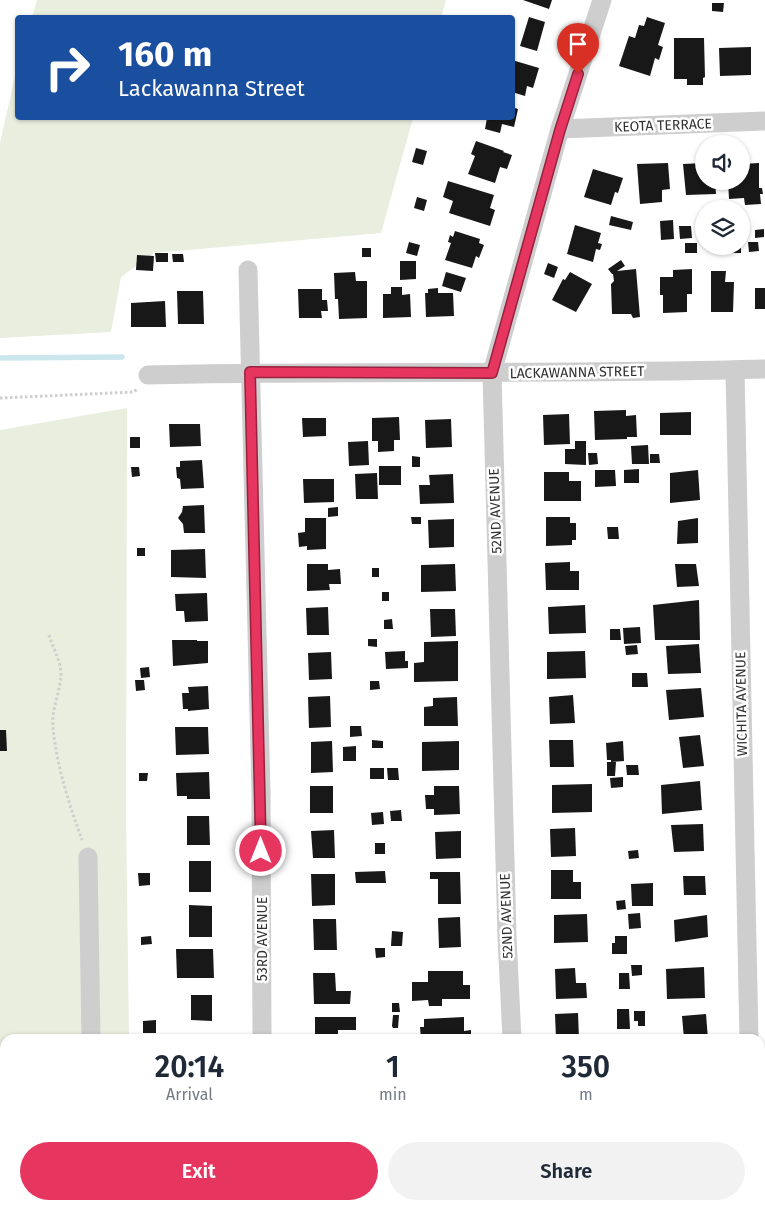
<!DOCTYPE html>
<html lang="en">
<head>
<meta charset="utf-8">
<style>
  :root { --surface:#fff; --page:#f2f2f3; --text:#1f2937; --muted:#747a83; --accent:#e6355f }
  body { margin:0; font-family:"Fira Sans",sans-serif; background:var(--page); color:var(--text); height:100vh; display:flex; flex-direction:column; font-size:19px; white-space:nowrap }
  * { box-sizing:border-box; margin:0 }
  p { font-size:16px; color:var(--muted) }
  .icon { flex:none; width:28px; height:28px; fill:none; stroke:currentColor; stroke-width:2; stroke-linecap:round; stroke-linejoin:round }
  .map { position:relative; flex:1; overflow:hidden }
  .panel { position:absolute; left:0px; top:1034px; width:765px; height:176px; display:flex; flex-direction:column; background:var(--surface); border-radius:15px 15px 0 0; box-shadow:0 1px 4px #0004 }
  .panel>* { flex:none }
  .top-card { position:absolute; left:15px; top:15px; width:500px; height:105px; border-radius:5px; box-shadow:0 1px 4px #0004; background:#1a4fa0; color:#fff; overflow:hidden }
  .controls { position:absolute; left:695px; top:135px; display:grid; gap:10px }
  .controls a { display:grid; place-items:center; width:55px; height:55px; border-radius:50%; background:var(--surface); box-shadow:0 1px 4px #0004; font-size:25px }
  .pin { position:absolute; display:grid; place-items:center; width:42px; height:42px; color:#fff; margin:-51px -21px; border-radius:50% 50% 50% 0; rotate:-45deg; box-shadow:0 0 5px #0007 }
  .pin .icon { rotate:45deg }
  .me { position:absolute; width:55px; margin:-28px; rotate:0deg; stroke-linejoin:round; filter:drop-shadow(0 0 4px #0008) }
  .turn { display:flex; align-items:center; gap:18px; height:105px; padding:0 20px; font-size:22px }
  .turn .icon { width:65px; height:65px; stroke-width:2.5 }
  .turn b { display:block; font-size:35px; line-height:42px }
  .eta { display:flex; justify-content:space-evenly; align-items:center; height:85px; text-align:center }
  .eta b { font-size:30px; font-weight:600; line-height:35px }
  .action { display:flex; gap:10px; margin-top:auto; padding:10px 20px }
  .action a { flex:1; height:58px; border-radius:30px; background:var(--accent); color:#fff; font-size:20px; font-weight:600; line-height:58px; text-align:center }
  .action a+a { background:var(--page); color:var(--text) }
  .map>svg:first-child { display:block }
</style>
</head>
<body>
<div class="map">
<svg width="765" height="1209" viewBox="0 0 765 1209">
  <rect width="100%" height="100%" fill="#fff"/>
  <g fill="#e9eedf">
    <polygon points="37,0 446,0 441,18 32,17"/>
    <polygon points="17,67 18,118 413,118 381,233 154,253 121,277 111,332 0,338 0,143"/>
    <polygon points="127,408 126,815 129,1039 5,1039 5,1205 130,1205 130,1209 0,1209 0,430"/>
  </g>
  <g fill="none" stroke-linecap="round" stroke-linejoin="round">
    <polyline stroke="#cce6ed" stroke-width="5.5" points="0,358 122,357"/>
  </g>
  <g fill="#181818">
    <polygon points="523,0 552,0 549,9"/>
    <polygon points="712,3 724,3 723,12 712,11"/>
    <polygon points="529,17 545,22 537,51 520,46"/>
    <polygon points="647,17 665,23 658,45 663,47 659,60 655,58 650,76 619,66 629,36 635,38 639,25 644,26"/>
    <polygon points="674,38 704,38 705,77 703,78 703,85 687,85 687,79 674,79"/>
    <polygon points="751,47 751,75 720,76 719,48"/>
    <polygon points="512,60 539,68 533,88 527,86 525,96 512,92"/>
    <polygon points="512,107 518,109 514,127 502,124 500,133 485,129 487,118 512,118"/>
    <polygon points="476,141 504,151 503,152 512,155 507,169 500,167 495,183 468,174 475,156 471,154"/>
    <polygon points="416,148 427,151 423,165 412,162"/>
    <polygon points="668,163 670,189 662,190 662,202 640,204 637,164"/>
    <polygon points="704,163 704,181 715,181 716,194 686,195 683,164"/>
    <polygon points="759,163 759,188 762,188 763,194 760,194 761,204 745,205 744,198 729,199 728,181 741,181 741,164"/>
    <polygon points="593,169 623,178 618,193 615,192 611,205 584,197"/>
    <polygon points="448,181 494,195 490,208 495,210 490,226 449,213 453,201 443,197"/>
    <polygon points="417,197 427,200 424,211 414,208"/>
    <polygon points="611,216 633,222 631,230 609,225"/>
    <polygon points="673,220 674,239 661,240 660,221"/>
    <polygon points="575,225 601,233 598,243 602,244 600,250 596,249 593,262 567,254"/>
    <polygon points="679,226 691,226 692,238 680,239"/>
    <polygon points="764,229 764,237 755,238 755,230"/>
    <polygon points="455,231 480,239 479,243 484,245 479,258 476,256 472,268 445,260 451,243 448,242 450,235 453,237"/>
    <polygon points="409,242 420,245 417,256 406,253"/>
    <polygon points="748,242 758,242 759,251 749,252"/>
    <rect x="685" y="243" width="12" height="10"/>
    <rect x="729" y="246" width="12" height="7"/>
    <rect x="362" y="248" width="9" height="9"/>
    <polygon points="155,253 168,253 168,262 156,262"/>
    <polygon points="172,254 183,254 184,262 173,262"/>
    <polygon points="137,255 154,256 153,271 136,270"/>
    <polygon points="621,260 625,266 617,271 636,269 640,317 633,318 631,314 612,314 611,284 614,281 613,274 612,274 608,269"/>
    <polygon points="400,261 416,261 416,279 400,280"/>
    <polygon points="548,263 558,267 554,278 544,274"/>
    <polygon points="692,269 692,294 687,294 687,312 663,313 663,295 660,295 660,277 673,277 673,270"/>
    <polygon points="711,271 726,271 725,282 734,282 733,312 711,312"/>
    <polygon points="355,272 356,281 367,281 367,318 339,319 338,299 335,299 334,273"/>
    <polygon points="446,272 466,278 461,292 442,286"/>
    <polygon points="570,272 592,284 576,312 552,300 563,279 565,280"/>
    <polygon points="391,287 402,287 402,295 410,294 411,317 383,318 383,294 391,294"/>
    <polygon points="438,288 438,293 453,293 454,316 426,317 425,293 428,293 428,289"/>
    <rect x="755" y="288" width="10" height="21"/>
    <polygon points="298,289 322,289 322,300 327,300 328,311 321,311 322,318 299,318"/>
    <polygon points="177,291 203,291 204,324 178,324"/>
    <polygon points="165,301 166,327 131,327 131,303"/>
    <polygon points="626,410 626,416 636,415 637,437 627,437 627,439 595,440 594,411"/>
    <polygon points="691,412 691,435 660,435 660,413"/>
    <polygon points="569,414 570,444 544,445 543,415"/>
    <polygon points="399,417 400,440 394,440 394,451 378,452 378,441 372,441 372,418"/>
    <polygon points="302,418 326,418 326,436 303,437"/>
    <polygon points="451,419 452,447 426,448 425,420"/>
    <polygon points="169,424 200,424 201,446 170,447"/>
    <rect x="130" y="437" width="10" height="11"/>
    <polygon points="368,441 369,465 349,466 348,442"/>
    <polygon points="575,441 586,441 586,465 565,464 565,449 575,449"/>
    <polygon points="648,445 649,464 632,464 631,446"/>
    <polygon points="588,453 597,453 598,464 589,465"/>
    <polygon points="650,454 659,454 660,463 650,463"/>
    <polygon points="412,456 420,457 420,467 412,467"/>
    <polygon points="202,460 204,488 181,489 180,479 177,478 176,467 180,467 180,461"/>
    <rect x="379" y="466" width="22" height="19"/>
    <polygon points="131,467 139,467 140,476 132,477"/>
    <polygon points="639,469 639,483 624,483 624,470"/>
    <polygon points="595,470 615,470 616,486 595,487"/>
    <polygon points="698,470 700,500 670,503 670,473"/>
    <polygon points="544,472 569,472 569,481 581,481 581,501 544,501"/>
    <polygon points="377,473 378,499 356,499 355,474"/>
    <polygon points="453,474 454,503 420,504 419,485 430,485 429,475"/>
    <polygon points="303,479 334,479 334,502 304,503"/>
    <polygon points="204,505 205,533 184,533 183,524 178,518 182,512 183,506"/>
    <polygon points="338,507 338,516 328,517 328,508"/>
    <polygon points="411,517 421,517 421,524 412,524"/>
    <polygon points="546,517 570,517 570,523 576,523 576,540 572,540 572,545 546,546"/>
    <polygon points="305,518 326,518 326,549 307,550 307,546 299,547 298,533 305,532"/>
    <polygon points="698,518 698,543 677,544 678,521"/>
    <polygon points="454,519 454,547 429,548 428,520"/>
    <polygon points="607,527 618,527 619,539 608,539"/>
    <rect x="137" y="548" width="8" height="8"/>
    <polygon points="205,549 206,578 171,577 171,550"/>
    <polygon points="570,562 570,571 579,571 579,590 546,590 545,563"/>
    <polygon points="307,564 328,564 328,570 340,569 341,584 329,584 330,590 307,591"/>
    <polygon points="455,564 456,591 421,592 421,565"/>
    <polygon points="675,564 696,564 699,586 677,587"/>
    <rect x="372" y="568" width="7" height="9"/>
    <rect x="382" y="592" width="7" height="9"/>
    <polygon points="207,593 208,621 185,622 184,611 176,611 175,594"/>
    <polygon points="699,600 700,640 655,640 653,605"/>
    <polygon points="585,605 586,633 549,634 548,607"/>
    <polygon points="328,607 329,635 307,635 306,608"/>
    <polygon points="430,609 455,609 456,636 431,637"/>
    <polygon points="392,619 393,629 384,629 384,620"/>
    <polygon points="640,627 641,643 624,644 623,628"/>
    <polygon points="610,629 620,629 621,640 610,640"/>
    <polygon points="368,639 377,639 377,647 368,646"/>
    <polygon points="172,640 197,640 197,641 208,641 208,663 173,666"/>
    <polygon points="458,641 458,681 414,682 414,663 424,662 424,642"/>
    <polygon points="699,644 701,673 668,674 666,646"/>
    <polygon points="637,645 638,654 626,655 625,646"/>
    <polygon points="405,651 405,661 408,661 408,668 386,669 385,652"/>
    <polygon points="585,651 586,678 547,679 547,652"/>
    <polygon points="331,652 332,679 309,680 308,653"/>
    <polygon points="149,667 150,677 141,678 140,668"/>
    <polygon points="632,673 647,673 648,687 632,687"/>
    <polygon points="135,680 144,680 145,690 136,691"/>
    <polygon points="370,681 379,681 380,689 370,690"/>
    <polygon points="208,686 209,709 188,711 188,709 183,709 182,693 189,693 188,687"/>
    <polygon points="701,688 704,717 669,720 666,690"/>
    <polygon points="573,695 575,723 550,724 549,697"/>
    <polygon points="330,696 331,727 309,728 308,697"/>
    <polygon points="457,697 458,726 424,726 424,707 433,706 433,698"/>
    <polygon points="350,726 361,726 362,736 350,737"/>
    <polygon points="175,727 208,727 209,754 176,755"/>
    <polygon points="0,730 6,730 7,751 0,751"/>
    <polygon points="700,735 704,766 683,768 679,737"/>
    <polygon points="372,740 383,741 383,748 372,748"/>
    <polygon points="549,740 573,740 574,767 550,767"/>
    <polygon points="332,741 333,772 311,773 311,742"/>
    <polygon points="459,741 459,770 422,771 422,742"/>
    <polygon points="623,741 624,761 611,762 611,760 607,760 606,743"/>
    <polygon points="356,746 356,761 343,761 343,747"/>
    <polygon points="607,762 616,762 615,776 607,776"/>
    <polygon points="626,765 638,765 639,775 627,775"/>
    <rect x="370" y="768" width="14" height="11"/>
    <polygon points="387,768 398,768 399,780 388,780"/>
    <polygon points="209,772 210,799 187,799 187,796 177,796 176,773"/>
    <polygon points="139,773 148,773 147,781 139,781"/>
    <polygon points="623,777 623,787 611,788 610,778"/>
    <polygon points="700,781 702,810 662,814 661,785"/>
    <polygon points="592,784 592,812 552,813 552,785"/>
    <rect x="310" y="786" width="23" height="27"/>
    <polygon points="434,786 459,786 460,814 434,815 434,809 426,809 425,795 434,795"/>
    <polygon points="401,810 402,821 391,821 390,811"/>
    <polygon points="383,812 384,824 372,825 371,813"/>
    <polygon points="187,816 209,816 210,845 187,845"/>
    <polygon points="703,824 704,851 674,852 671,825"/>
    <polygon points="575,828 576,856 551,857 550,829"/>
    <polygon points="334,830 335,858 313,858 311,831"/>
    <polygon points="461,831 461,858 436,859 435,832"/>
    <rect x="375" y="843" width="10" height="11"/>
    <polygon points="638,850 639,858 629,859 628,851"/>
    <rect x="189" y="861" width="22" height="31"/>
    <polygon points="551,870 573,870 573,882 581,882 581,899 551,899"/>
    <polygon points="385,871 386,883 356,883 355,872"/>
    <polygon points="430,872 460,872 461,904 438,904 438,879 430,879"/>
    <polygon points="138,873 150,873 150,885 139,886"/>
    <polygon points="311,874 335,874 335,905 312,906"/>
    <polygon points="683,876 705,876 706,895 684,895"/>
    <polygon points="653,883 653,906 632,906 631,884"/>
    <polygon points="625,900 626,909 617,910 616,901"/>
    <polygon points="189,905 212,906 212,937 189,937"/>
    <polygon points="640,913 641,928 629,929 628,914"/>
    <polygon points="587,914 588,942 554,943 554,915"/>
    <polygon points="707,915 708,937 675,942 674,920"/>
    <polygon points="460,917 461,947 439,948 438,918"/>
    <polygon points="313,919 336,919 337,950 314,950"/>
    <polygon points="392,931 403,932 402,946 391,946"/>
    <polygon points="151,936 152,944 141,945 141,937"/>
    <polygon points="615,936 627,936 627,954 612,954 612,943 615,943"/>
    <polygon points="375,948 385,948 385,957 376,958"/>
    <polygon points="176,949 213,949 214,978 177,978"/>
    <polygon points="631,965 642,965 642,975 632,976"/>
    <polygon points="704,967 705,998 667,999 666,969"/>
    <polygon points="575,968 576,983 586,983 587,998 556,999 555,969"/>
    <polygon points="428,971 463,971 463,985 470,985 470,999 442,999 442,1006 429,1006 428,1000 412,1001 412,982 428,982"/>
    <polygon points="313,973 335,973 336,991 351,991 350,1004 314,1004"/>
    <polygon points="619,973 629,973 630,989 619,989"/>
    <polygon points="191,995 212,995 212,1021 191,1020"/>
    <polygon points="392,1003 399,1003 400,1012 392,1012"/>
    <polygon points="617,1009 629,1009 630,1029 617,1029"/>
    <polygon points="634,1011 645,1011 645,1026 638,1026 638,1021 634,1021"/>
    <polygon points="578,1013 579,1039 556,1039 555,1014"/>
    <polygon points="706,1014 708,1039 684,1039 682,1016"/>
    <polygon points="393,1015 399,1015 398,1028 393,1028 392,1026"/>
    <polygon points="315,1017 356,1017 356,1030 338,1030 338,1039 315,1039"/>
    <polygon points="464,1017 464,1031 471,1030 471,1039 421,1039 420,1027 424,1027 424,1019"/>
    <polygon points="156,1020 156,1033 143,1033 143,1021"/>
    <rect x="318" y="1205" width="24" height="4"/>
    <polygon points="458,1205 481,1205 481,1209 459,1209"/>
    <polygon points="575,1205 598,1205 599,1209 576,1209"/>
    <polygon points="721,1205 730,1205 731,1209 707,1209"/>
  </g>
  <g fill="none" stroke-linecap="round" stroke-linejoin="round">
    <g stroke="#cecece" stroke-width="3" stroke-dasharray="2.5 2.5" stroke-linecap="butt">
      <polyline points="0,398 134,392 137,389"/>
      <path d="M49 635C53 648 61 661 61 675 60 693 51 710 53 728 57 767 69 804 82 840"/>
    </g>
    <g stroke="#cecece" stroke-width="19">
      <polyline points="560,129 765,121"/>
      <polyline points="248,270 261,793 262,1039"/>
      <polyline points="735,370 749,1039"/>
      <path d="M148 375C354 370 559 375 765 369"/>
      <polyline points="88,857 91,1039"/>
      <polyline points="512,1039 507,937 492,373 560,129 602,0"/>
      <polyline points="760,1144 765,1172"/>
      <polyline points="93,1205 94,1209"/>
      <polyline points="268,1205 268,1209"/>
      <polyline points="529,1205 530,1209"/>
    </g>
  </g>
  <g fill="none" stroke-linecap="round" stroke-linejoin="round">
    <defs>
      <polyline id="route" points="261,851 250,372 492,373 560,130 578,74"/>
    </defs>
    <use href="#route" stroke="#96223e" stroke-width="12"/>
    <use href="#route" stroke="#e6355f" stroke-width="9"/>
  </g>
  <g text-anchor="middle" stroke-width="5" stroke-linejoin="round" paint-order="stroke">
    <g font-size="14" fill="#313131" stroke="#fff">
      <text transform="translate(663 125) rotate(-2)" y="5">KEOTA TERRACE</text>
      <text transform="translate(577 372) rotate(-1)" y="5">LACKAWANNA STREET</text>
      <text transform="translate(495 511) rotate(-92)" y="5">52ND AVENUE</text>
      <text transform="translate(741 704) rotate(-91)" y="5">WICHITA AVENUE</text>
      <text transform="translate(506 916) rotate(-92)" y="5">52ND AVENUE</text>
      <text transform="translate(262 939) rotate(-90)" y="5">53RD AVENUE</text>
    </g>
  </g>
</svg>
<div class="controls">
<a><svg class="icon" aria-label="sound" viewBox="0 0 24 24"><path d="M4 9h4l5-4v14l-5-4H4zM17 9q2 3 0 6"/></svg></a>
<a><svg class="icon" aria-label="layers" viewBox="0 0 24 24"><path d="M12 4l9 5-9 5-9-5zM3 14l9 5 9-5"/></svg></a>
</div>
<div class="pin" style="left:578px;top:74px;background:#d93025"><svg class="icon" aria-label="arrive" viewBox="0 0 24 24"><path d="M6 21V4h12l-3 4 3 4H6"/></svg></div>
<svg class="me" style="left:261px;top:851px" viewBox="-20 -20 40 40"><circle r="17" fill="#e6355f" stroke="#fff" stroke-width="3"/><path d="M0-11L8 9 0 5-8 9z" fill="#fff"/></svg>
<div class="top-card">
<div class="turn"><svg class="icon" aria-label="right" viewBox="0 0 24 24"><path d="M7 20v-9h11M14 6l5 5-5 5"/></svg><div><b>160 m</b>Lackawanna Street</div></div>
</div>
<section class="panel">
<div class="eta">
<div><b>20:14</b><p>Arrival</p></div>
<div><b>1</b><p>min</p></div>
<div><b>350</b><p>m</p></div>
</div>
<div class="action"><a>Exit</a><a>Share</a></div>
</section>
</div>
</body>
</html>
